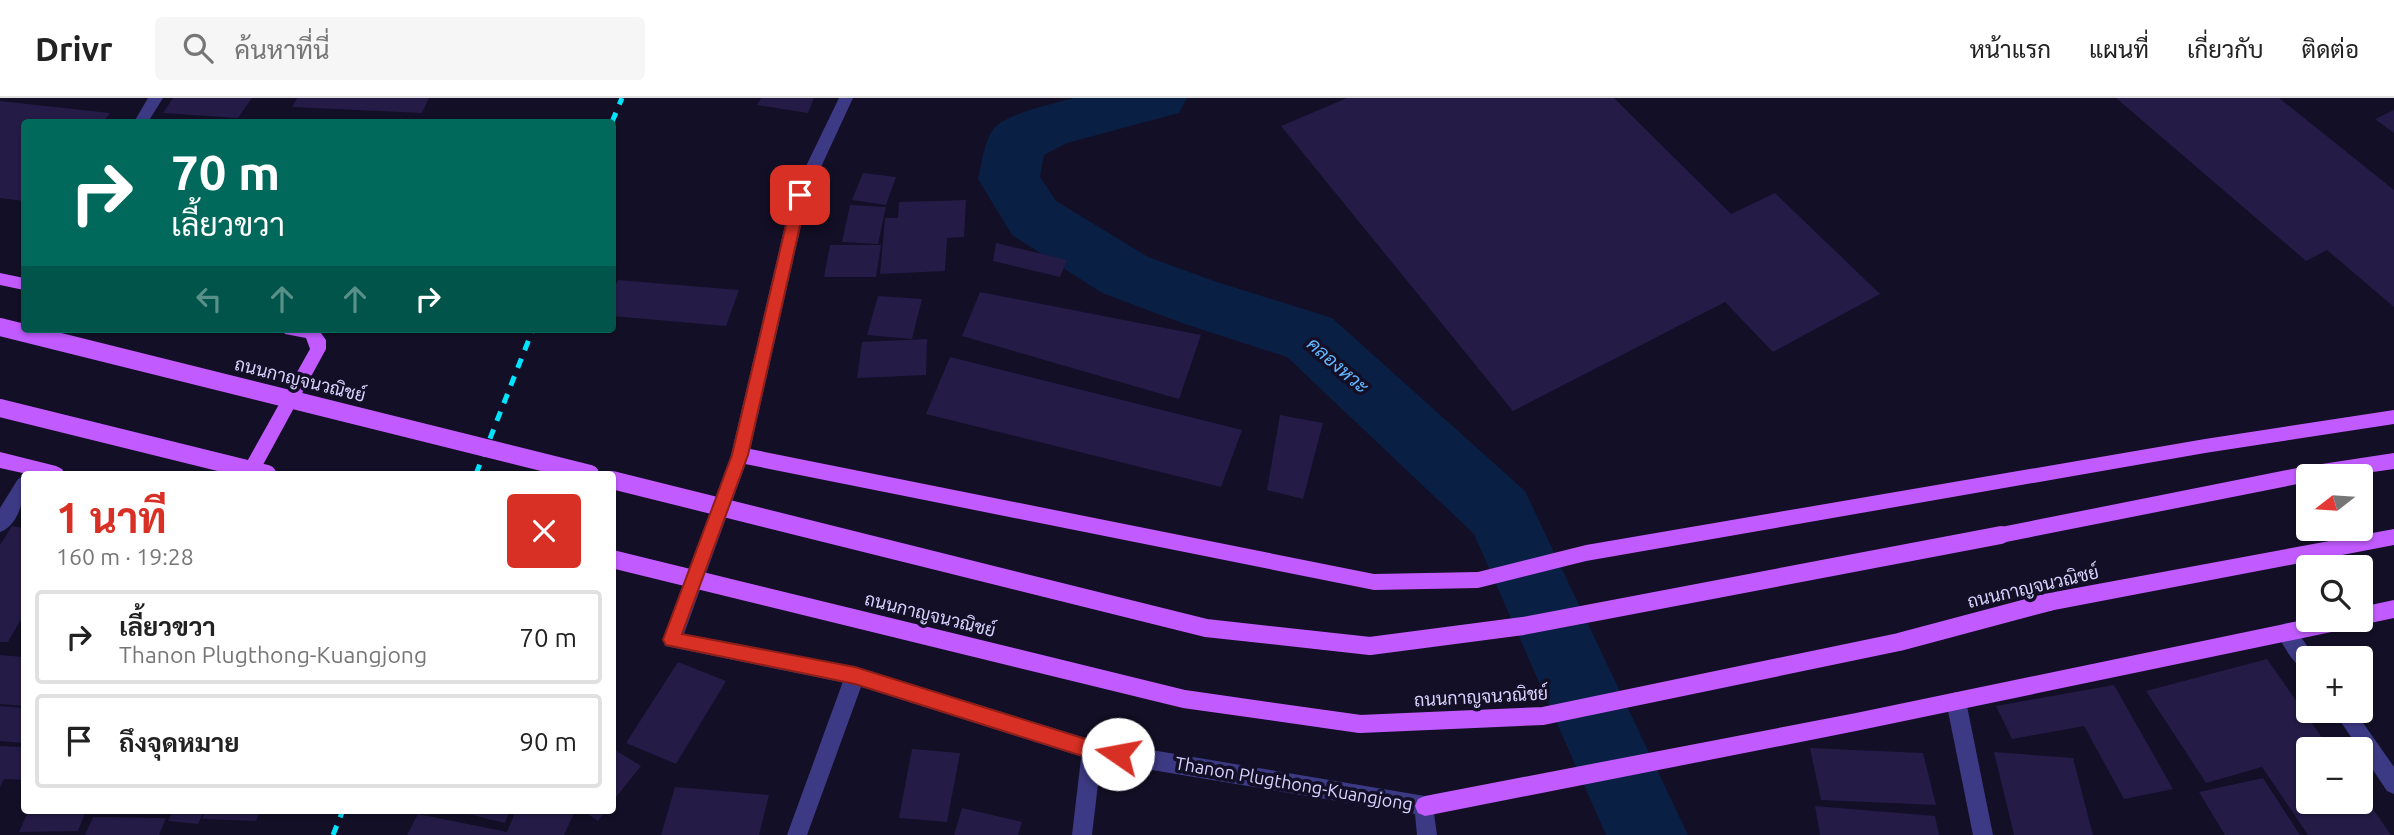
<!DOCTYPE html>
<html lang="th">
<head>
<meta charset="utf-8">
<style>
  :root { --surface:#fff; --page:#f6f6f6; --text:#222; --muted:#767676; --line:#e0e0e0; --accent:#d93025 }
  body { margin:0; font-family:Ubuntu,Sarabun,sans-serif; background:var(--page); color:var(--text); height:100vh; display:flex; flex-direction:column; font-size:26px; white-space:nowrap }
  * { box-sizing:border-box; margin:0 }
  p { font-size:23px; color:var(--muted) }
  .icon { flex:none; width:38px; height:38px; fill:none; stroke:currentColor; stroke-width:2; stroke-linecap:round; stroke-linejoin:round }
  .map { position:relative; flex:1; overflow:hidden }
  .panel { position:absolute; left:21px; top:373px; width:595px; height:343px; display:flex; flex-direction:column; background:var(--surface); border-radius:7px; box-shadow:0 2px 5px #0004 }
  .panel>* { flex:none }
  .hud { position:absolute; left:21px; top:21px; width:595px; height:214px; border-radius:7px; box-shadow:0 2px 5px #0004; background:#00695c; color:#fff; overflow:hidden }
  .needle { width:46px; rotate:253deg }
  .controls { position:absolute; left:2296px; top:366px; display:grid; gap:14px }
  .controls a { display:grid; place-items:center; width:77px; height:77px; border-radius:7px; background:var(--surface); box-shadow:0 2px 5px #0004; font-size:35px }
  .pin { position:absolute; display:grid; place-items:center; width:60px; height:60px; color:#fff; margin:-30px; border-radius:14px; box-shadow:0 4px 10px #0006 }
  .me { position:absolute; width:77px; margin:-38px; rotate:282deg; stroke-linejoin:round; filter:drop-shadow(0 0 5px #0008) }
  .turn { display:flex; align-items:center; gap:24px; height:147px; padding:0 35px; font-size:32px }
  .turn .icon { width:91px; height:91px; stroke-width:2.5 }
  .turn b { display:block; font-size:49px; line-height:60px }
  .lanes { display:flex; align-items:center; height:66px; padding:0 35px; background:#0003; justify-content:center; gap:35px; direction:ltr }
  .lanes .off { opacity:.35 }
  .round { display:grid; place-items:center; flex:none; width:74px; height:74px; border-radius:7px; background:var(--page) }
  .headline { display:flex; align-items:center; justify-content:space-between; height:119px; padding:0 35px }
  h1 { font-size:42px; font-weight:700; line-height:52px; color:var(--accent) }
  ul { padding:0; list-style:none }
  li { display:flex; align-items:center; gap:21px; height:94px; margin:0 14px 10px; padding:0 21px; border:4px solid var(--line); border-radius:7px }
  li div { flex:1 }
  li b { display:block; font-size:26px }
  li em { font-style:normal }
  header { display:flex; align-items:center; gap:42px; box-sizing:border-box; height:98px; padding:0 35px; background:var(--surface); border-bottom:2px solid var(--line) }
  header strong { font-size:33px }
  nav { display:flex; gap:38px; margin-inline-start:auto; font-size:24px }
  .search { width:490px; height:63px; background:var(--page); display:flex; align-items:center; gap:18px; box-sizing:border-box; padding:0 24px; border-radius:7px; color:var(--muted); font-size:26px }
  .map>svg:first-child { display:block }
</style>
</head>
<body>
<header>
<strong>Drivr</strong>
<div class="search"><svg class="icon" aria-label="search" viewBox="0 0 24 24"><circle cx="10" cy="10" r="6"/><path d="M15 15l6 6"/></svg>ค้นหาที่นี่</div>
<nav><a>หน้าแรก</a><a>แผนที่</a><a>เกี่ยวกับ</a><a>ติดต่อ</a></nav>
</header>
<div class="map">
<svg width="2394" height="737" viewBox="0 0 2394 737">
  <rect width="100%" height="100%" fill="#130f26"/>
  <g fill="none" stroke-linecap="round" stroke-linejoin="round">
    <path fill="#0a1f44" fill-rule="evenodd" d="M1074 0H1187L1179 15 1067 45 1044 57 1040 79 1056 103 1148 159 1217 184 1332 220 1525 393 1688 737H1606L1474 436 1287 259 1182 225 1102 195 1012 137 978 81C982 66 984 40 996 28 1010 15 1055 5 1074 0Z"/>
  </g>
  <g fill="#241b47">
    <polygon points="173,0 252,0 238,20 163,15"/>
    <polygon points="297,0 429,0 422,15 292,9"/>
    <polygon points="761,0 814,0 808,15 757,7"/>
    <polygon points="1347,0 1614,0 1731,116 1775,95 1880,196 1773,254 1725,204 1513,313 1281,28"/>
    <polygon points="2116,0 2279,0 2394,92 2394,209 2327,152 2306,163"/>
    <polygon points="0,3 110,15 103,24 24,24 24,103 0,100"/>
    <polygon points="2394,12 2394,35 2375,21"/>
    <polygon points="863,75 896,79 886,107 852,102"/>
    <polygon points="966,102 964,139 947,140 945,173 880,176 885,120 898,120 899,104"/>
    <polygon points="850,107 886,109 878,146 842,144"/>
    <polygon points="996,145 1067,162 1060,179 993,163"/>
    <polygon points="830,147 881,147 876,179 824,179"/>
    <polygon points="618,182 739,192 726,228 612,218 612,196"/>
    <polygon points="980,194 1201,237 1179,301 962,238"/>
    <polygon points="878,198 922,201 912,241 867,237"/>
    <polygon points="927,241 926,277 857,280 862,244"/>
    <polygon points="950,259 1242,332 1221,389 926,316"/>
    <polygon points="1280,317 1323,325 1303,401 1267,392"/>
    <polygon points="12,428 24,430 24,516 8,544 0,544 0,447"/>
    <polygon points="0,557 24,559 24,608 0,606"/>
    <polygon points="2267,561 2330,651 2308,651 2308,704 2361,704 2361,694 2391,737 2308,737 2262,669 2206,685 2146,593"/>
    <polygon points="678,564 726,583 676,666 626,645"/>
    <polygon points="2114,587 2173,691 2124,701 2084,628 2012,641 1996,608"/>
    <polygon points="0,608 24,610 24,645 0,643"/>
    <polygon points="0,648 24,649 24,682 4,681 0,689"/>
    <polygon points="612,650 641,668 612,704"/>
    <polygon points="1810,650 1923,655 1936,707 1821,702"/>
    <polygon points="912,651 960,655 947,724 899,720"/>
    <polygon points="1994,654 2073,660 2093,737 2014,737"/>
    <polygon points="2263,680 2300,737 2225,737 2199,694"/>
    <polygon points="675,689 769,697 759,737 661,737"/>
    <polygon points="1815,708 1935,718 1939,737 1820,737"/>
    <polygon points="962,710 1022,724 1018,737 954,737"/>
    <polygon points="29,712 86,712 78,733 19,734"/>
    <polygon points="174,712 205,712 198,726 168,723"/>
    <polygon points="206,712 260,712 256,723 202,721"/>
    <polygon points="452,712 510,712 505,725"/>
    <polygon points="516,712 574,715 564,737 407,737 418,716 507,734"/>
    <polygon points="582,712 606,712 598,723"/>
    <polygon points="93,719 166,720 159,737 85,737"/>
  </g>
  <g fill="none" stroke-linecap="round" stroke-linejoin="round">
    <g fill="#3d3a85" fill-rule="evenodd">
      <polygon points="148,0 163,0 148,24 134,24"/>
      <path d="M24 378C26 396 20 427 0 434V410L18 381Z"/>
      <path d="M2286 525 2293 528 2315 559 2308 560V574C2295 569 2282 547 2277 534L2279 528Z"/>
      <polygon points="855,569 862,572 865,578 807,737 787,737 845,578 848,572"/>
      <polygon points="1956,594 1963,596 1966,603 1993,737 1973,737 1946,603 1949,596"/>
      <polygon points="2333,612 2354,612 2394,669 2394,696 2387,693"/>
      <polygon points="1092,642 1099,645 1102,652 1092,737 1072,737 1082,652 1085,645"/>
    </g>
    <polygon fill="#3d3a85" fill-rule="evenodd" points="839,0 853,0 808,97 749,357 684,536 855,569 1092,642 1425,698 1432,701 1437,737 1417,737 1415,716 1092,662 855,587 665,548 663,542 731,357 792,97"/>
    <g fill="#c25bff" fill-rule="evenodd">
      <polygon points="0,175 24,180 24,192 0,187"/>
      <polygon points="283,231 318,231 326,242 326,251 258,376 240,376 310,251 306,240 285,236"/>
      <polygon points="2394,312 2394,326 2205,355 1586,463 1478,490 1374,492 740,365 734,362 731,357 734,352 740,349 1374,476 1478,474 1586,447 2205,341"/>
      <polygon points="0,354 56,368 62,371 65,376 27,376 0,370"/>
      <polygon points="2394,355 2394,371 2345,378 2308,378 2308,384 2001,445 1995,443 1992,437 1995,431 2001,429 2302,369"/>
      <polygon points="2394,431 2394,447 2049,513 2042,510 2040,504 2042,498 2049,495"/>
      <polygon points="2394,502 2394,520 2361,527 2354,524 2346,531 1856,633 1425,718 1418,715 1415,708 1418,701 1425,698 1856,615 2308,521 2361,522 2361,509"/>
    </g>
    <g stroke="#00e5ff" stroke-width="5" stroke-dasharray="10 9" stroke-linecap="butt">
      <polyline points="612,24 622,0"/>
      <polyline points="476,376 533,231"/>
      <polyline points="333,737 343,712"/>
    </g>
    <g stroke="#c25bff" stroke-width="18">
      <polyline points="0,229 590,376"/>
      <polyline points="0,310 267,376"/>
      <polyline points="612,382 1206,530 1370,548 1523,528 2001,437"/>
      <polyline points="612,461 1184,601 1360,626 1543,618 1899,544 2049,504"/>
    </g>
  </g>
  <polygon fill="#d93025" stroke="#8d1f18" stroke-width="2" points="800,91 807,97 748,357 682,536 855,569 1092,643 1124,650 1127,656 1124,662 1118,665 1092,661 855,586 666,547 663,542 732,357 793,97"/>
  <g text-anchor="middle" stroke-width="7" stroke-linejoin="round" paint-order="stroke">
    <g font-size="18" fill="#d9d4ff" stroke="#130f26">
      <text transform="translate(300 282) rotate(14)" y="6">ถนนกาญจนวณิชย์</text>
      <text transform="translate(2033 489) rotate(-13)" y="6">ถนนกาญจนวณิชย์</text>
      <text transform="translate(930 517) rotate(14)" y="6">ถนนกาญจนวณิชย์</text>
      <text transform="translate(1481 599) rotate(-3)" y="6">ถนนกาญจนวณิชย์</text>
      <text transform="translate(1294 686) rotate(10)" y="6">Thanon Plugthong-Kuangjong</text>
    </g>
    <g font-size="19" font-style="italic" fill="#62b6ff" stroke="#130f26">
      <text transform="translate(1338 267) rotate(41)" y="7">คลองหวะ</text>
    </g>
  </g>
</svg>
<div class="controls">
<a><svg class="needle" viewBox="-14 -14 28 28"><path d="M0-13l5 13h-10z" fill="#e53935"/><path d="M0 13l5-13h-10z" fill="#767676"/></svg></a>
<a><svg class="icon" aria-label="search" viewBox="0 0 24 24"><circle cx="10" cy="10" r="6"/><path d="M15 15l6 6"/></svg></a>
<a>+</a>
<a>−</a>
</div>
<div class="pin" style="left:800px;top:97px;background:#d93025"><svg class="icon" aria-label="arrive" viewBox="0 0 24 24"><path d="M6 21V4h12l-3 4 3 4H6"/></svg></div>
<svg class="me" style="left:1118px;top:656px" viewBox="-20 -20 40 40"><circle r="19" fill="#fff"/><path d="M0-13L10 11 0 6-10 11z" fill="#d93025"/></svg>
<div class="hud">
<div class="turn"><svg class="icon" aria-label="right" viewBox="0 0 24 24"><path d="M7 20v-9h11M14 6l5 5-5 5"/></svg><div><b>70 m</b>เลี้ยวขวา</div></div>
<div class="lanes"><svg class="icon off" aria-label="left" viewBox="0 0 24 24"><path d="M17 20v-9H6M10 6l-5 5 5 5"/></svg><svg class="icon off" aria-label="ahead" viewBox="0 0 24 24"><path d="M12 20V5M6 11l6-6 6 6"/></svg><svg class="icon off" aria-label="ahead" viewBox="0 0 24 24"><path d="M12 20V5M6 11l6-6 6 6"/></svg><svg class="icon" aria-label="right" viewBox="0 0 24 24"><path d="M7 20v-9h11M14 6l5 5-5 5"/></svg></div>
</div>
<section class="panel">
<div class="headline"><div><h1>1 นาที</h1><p>160 m · 19:28</p></div><a class="round" style="background:#d93025;color:#fff"><svg class="icon" aria-label="close" viewBox="0 0 24 24"><path d="M6 6l12 12M18 6L6 18"/></svg></a></div>
<ul>
<li><svg class="icon" aria-label="right" viewBox="0 0 24 24"><path d="M7 20v-9h11M14 6l5 5-5 5"/></svg><div><b>เลี้ยวขวา</b><p>Thanon Plugthong-Kuangjong</p></div><em>70 m</em></li>
<li><svg class="icon" aria-label="arrive" viewBox="0 0 24 24"><path d="M6 21V4h12l-3 4 3 4H6"/></svg><div><b>ถึงจุดหมาย</b></div><em>90 m</em></li>
</ul>
</section>
</div>
</body>
</html>
